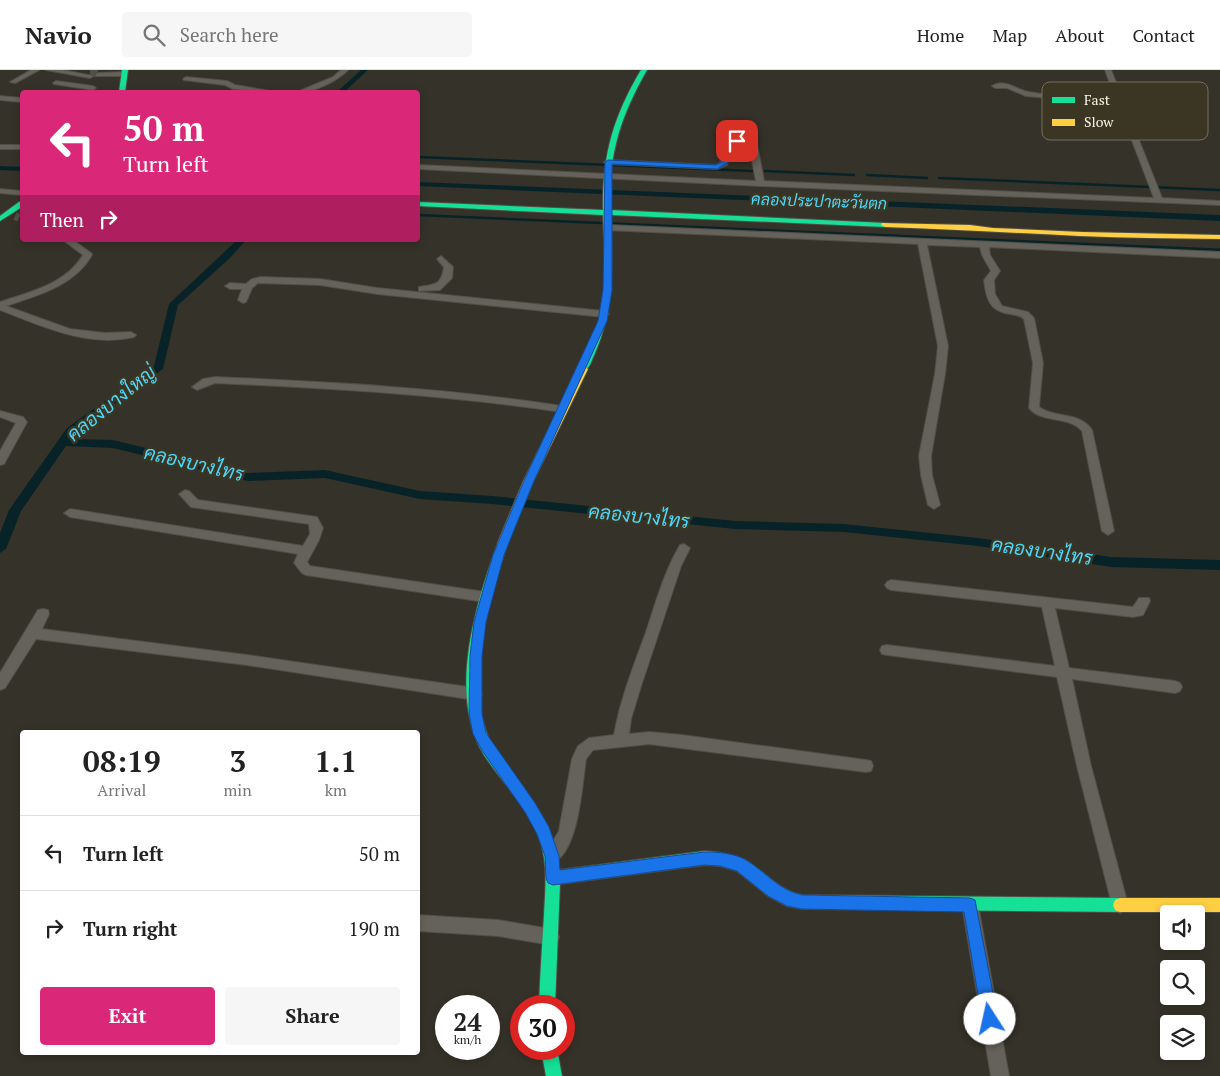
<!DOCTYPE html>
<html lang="en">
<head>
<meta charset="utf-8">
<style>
  :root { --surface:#fff; --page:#f6f6f6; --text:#222; --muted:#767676; --line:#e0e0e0; --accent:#db2777 }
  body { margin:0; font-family:"PT Serif",Sarabun,serif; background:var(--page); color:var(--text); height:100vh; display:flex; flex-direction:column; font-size:19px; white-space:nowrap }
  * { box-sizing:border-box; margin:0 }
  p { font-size:16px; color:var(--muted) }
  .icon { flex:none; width:28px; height:28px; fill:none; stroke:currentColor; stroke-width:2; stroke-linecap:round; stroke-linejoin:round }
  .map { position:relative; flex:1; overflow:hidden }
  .sheet { position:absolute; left:20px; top:660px; width:400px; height:325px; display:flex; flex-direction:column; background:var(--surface); border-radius:5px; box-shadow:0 2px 8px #0003 }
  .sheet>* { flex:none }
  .banner { position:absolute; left:20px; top:20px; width:400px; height:152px; border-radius:5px; box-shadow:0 2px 8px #0003; background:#db2777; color:#fff; overflow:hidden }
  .controls { position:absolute; left:1160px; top:835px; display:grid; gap:10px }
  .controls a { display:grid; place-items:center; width:45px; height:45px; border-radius:5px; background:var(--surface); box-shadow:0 2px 8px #0003; font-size:25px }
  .speed { position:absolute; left:435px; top:925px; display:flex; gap:10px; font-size:25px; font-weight:700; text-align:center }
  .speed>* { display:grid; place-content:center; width:65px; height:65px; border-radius:50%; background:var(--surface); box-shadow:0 2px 8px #0003; line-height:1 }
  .speed small { font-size:12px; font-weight:400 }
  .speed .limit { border:8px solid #d22; background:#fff; color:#111 }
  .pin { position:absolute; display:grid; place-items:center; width:42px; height:42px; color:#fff; margin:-21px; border-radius:10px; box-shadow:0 2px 8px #0006 }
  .me { position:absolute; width:55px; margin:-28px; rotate:350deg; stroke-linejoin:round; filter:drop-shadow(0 0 4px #0008) }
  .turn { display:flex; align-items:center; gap:18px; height:105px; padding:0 20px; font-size:22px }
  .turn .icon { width:65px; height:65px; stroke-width:2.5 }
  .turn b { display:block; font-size:35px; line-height:42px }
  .then { display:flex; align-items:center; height:48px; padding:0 20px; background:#0003; gap:10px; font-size:19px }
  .eta { display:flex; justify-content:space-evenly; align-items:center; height:85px; text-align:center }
  .eta b { font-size:30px; font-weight:700; line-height:35px }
  .primary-button { display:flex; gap:10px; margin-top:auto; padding:10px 20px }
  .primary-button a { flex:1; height:58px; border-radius:5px; background:var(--accent); color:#fff; font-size:20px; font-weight:700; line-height:58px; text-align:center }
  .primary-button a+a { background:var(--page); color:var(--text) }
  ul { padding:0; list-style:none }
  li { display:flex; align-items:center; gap:15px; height:75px; padding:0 20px; border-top:1px solid var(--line) }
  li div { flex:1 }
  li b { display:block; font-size:19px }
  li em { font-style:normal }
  header { display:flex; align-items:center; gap:30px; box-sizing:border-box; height:70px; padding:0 25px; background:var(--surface); border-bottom:1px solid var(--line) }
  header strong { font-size:24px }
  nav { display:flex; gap:28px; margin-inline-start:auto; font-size:18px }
  .search { width:350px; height:45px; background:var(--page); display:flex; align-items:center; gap:12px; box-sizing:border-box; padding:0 18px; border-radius:5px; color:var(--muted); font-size:19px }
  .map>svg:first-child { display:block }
</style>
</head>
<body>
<header>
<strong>Navio</strong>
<div class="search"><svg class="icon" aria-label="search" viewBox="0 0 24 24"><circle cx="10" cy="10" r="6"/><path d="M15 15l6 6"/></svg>Search here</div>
<nav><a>Home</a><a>Map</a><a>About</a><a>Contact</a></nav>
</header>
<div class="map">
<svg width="1220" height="1006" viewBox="0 0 1220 1006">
  <rect width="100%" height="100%" fill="#353229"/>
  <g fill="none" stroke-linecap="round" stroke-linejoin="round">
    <g stroke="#082328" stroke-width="2.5">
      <polyline points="418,87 752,101"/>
      <polyline points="765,101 854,105"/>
      <polyline points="867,105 927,108"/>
      <polyline points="939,108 1220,120"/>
      <polyline points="418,145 899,166"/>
    </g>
    <polyline stroke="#082328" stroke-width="3" points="871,165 1220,180"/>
    <g fill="#082328" fill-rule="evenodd">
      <polygon points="361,0 368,0 344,22 337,22"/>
      <polygon points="0,96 22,97 22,101 0,100"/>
      <polygon points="418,112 1220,145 1220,151 418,116"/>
      <polygon points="237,170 246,170 230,188 178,235 163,299 75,362 71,369 113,370 248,403 325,400 420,421 492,426 735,451 844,454 978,468 1111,487 1220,490 1220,500 1111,497 978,476 844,462 735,459 492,434 420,429 325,408 248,411 113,378 66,376 21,441 6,479 0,483 0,463 9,440 67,358 154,296 169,234"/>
    </g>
    <g stroke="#524f46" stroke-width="8" stroke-dasharray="8 4" stroke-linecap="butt">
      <polyline points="90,3 99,3"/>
      <polyline points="15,146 19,148"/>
    </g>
    <defs>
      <g id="street">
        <polygon points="31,0 39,0 15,13 10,12"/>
        <polygon points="46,0 63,0 93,6 90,8"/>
        <path d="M341 0H348C337 11 312 24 297 22L333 7Z"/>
        <path d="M1105 0H1111L1162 128 1220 131V135L761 116 418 99V95L756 111 749 75 743 73C728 78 732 82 727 95L717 99 608 94 604 92 608 90 716 95 720 92C724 77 728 72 743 68L757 74 764 111 1154 128 1118 34 1026 26 1007 18H995L992 16C1004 8 1017 20 1029 22 1057 27 1088 27 1116 30Z"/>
        <polygon points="98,3 124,2 127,4 124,6 96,6 96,4"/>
        <polygon points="186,7 227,11 235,15 276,22 260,22 233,19 225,15 184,10 183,9"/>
        <polygon points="56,11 93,16 96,18 93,20 54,14 53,13"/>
        <polygon points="0,26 22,28 22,32 0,30"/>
        <rect x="0" y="75" width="22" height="4"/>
        <polygon points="0,119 22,121 22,125 0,123"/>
        <path d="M608 155 1220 182V188L989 177 990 185 1000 201 994 210 995 224 1002 236 1028 242 1034 248 1043 293 1039 337C1056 349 1079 341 1092 360L1114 461 1108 465 1102 461 1082 361C1068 345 1042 354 1029 338L1033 293 1024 249C1020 245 1015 245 1010 244 989 241 986 228 984 210L991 201 982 185 980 177 927 175 948 276 945 304 931 386 932 405 940 435 934 439 928 435 921 405 919 386 935 304 938 276 918 174 605 160 604 158Z"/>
        <path d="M63 170H73L91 183 92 185C74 216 39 225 6 236L70 259 105 263 131 262 136 265 134 267C88 278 42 256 0 240V232C30 222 66 214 83 185Z"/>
        <path d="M441 186 453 197 452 208 440 220 419 221V217C435 214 441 216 444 197L437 189Z"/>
        <polygon points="261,207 320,209 377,218 604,241 609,244 604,247 377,224 320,215 258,213 252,218 246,232 243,233 238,230 242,219 230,219 225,216 230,213 246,214 252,209"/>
        <path d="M215 307C331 312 447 318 562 336L567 339 562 342C447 325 331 318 215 313L197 320 192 317 203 309Z"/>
        <polygon points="0,341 23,347 27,352 4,394 0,395 0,381 16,353 0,347"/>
        <polygon points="185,420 189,421 198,430 317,447 323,458 319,470 307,492 310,496 485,522 490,524 491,527 490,530 485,532 306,505 302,503 294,493 298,484 70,447 64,443 70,439 303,476 310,464 309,454 191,437 179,424"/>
        <path d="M684 474 690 478 681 496 641 616 631 649 629 664 649 662 682 665 866 690 871 691 873 696 871 701 866 702 649 674 593 680 586 689C582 715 579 783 552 793L546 791 544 786 559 761 572 689 578 676 589 668 614 665C620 630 634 595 646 562 656 532 664 502 680 475Z"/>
        <polygon points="891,510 1133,537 1139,528 1149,528 1150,531 1143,545 1133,547 1055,538 1069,598 1175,611 1180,613 1182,617 1180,621 1175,623 1072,609 1091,696 1128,835 1126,841 1120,843 1114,841 1112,835 1077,696 1057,607 887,585 882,584 880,580 882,576 887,575 1055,596 1042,537 891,520 887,518 885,515 887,512"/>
        <polygon points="43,539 48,540 49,544 42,559 247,585 475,618 480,620 482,624 480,628 475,630 247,595 36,569 5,618 0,620 0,603 38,540"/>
        <polygon points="970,827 976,829 978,835 1009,1006 991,1006 962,835 964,829"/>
        <polygon points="418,845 498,850 551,859 557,861 559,867 557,873 551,875 498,866 418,861"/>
      </g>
      <g id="fast">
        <polygon points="122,0 128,0 125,22 119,22"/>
        <path d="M641 0H647C620 47 608 86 610 140L885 153 889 155 885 157 611 145C612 193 615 238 595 283 592 289 590 299 583 302L578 299C586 284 593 269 598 253 608 217 604 180 603 145L418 136V132L603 140C602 86 613 47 641 0Z"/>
        <polygon points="19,132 22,132 22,137 0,151 0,146"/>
        <path d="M503 468 508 472C489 530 462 617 492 675 499 687 509 698 517 709 538 737 556 764 559 800L705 781C718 782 735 784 747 791 766 803 778 820 802 825L1120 828 1125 830 1127 835 1125 840 1120 842 802 839 787 836 768 826 737 801 720 796 705 795 560 814 555 936H539C540 906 542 876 544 845 545 822 548 797 541 774 531 740 503 714 484 685 447 625 476 533 498 472Z"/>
        <polygon points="541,979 557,979 562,1006 546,1006"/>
      </g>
      <g id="slow">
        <path d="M882 153 970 155 993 158 1082 162 1220 165V169C1173 168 1126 168 1079 166 1014 163 950 159 885 157L881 155Z"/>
        <polygon points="583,296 588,299 533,412 508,472 507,475 499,475 498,472 523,412 578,299"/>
        <polygon points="1120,828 1220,828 1220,842 1120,842 1115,840 1113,835 1115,830"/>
      </g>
    </defs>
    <use href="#street" stroke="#514e45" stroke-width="2"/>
    <use href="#fast" stroke="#514e45" stroke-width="2"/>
    <use href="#slow" stroke="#514e45" stroke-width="2"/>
    <use href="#street" fill="#65625b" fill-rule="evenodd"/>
    <use href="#fast" fill="#16e098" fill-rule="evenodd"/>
    <use href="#slow" fill="#ffcf43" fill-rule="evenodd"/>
  </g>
  <path fill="#1a73e8" stroke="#114b97" d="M735 70 740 71 731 80 728 93 717 99 612 94V220L607 251 533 413 504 485 486 552 482 586V644L486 663 535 733 549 757 559 786 560 800 704 782C718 782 734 783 746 790 766 802 778 820 802 825L970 828 975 830 998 949 996 955 990 957 985 955 982 949 964 842 802 839 787 836 768 826 737 801 720 796 704 795 553 815 548 813 546 808 545 786 537 764 525 742 483 682 473 664 469 644 470 586 474 552 493 485 523 413 598 251 603 220 605 92 608 90 716 95 721 92C723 82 725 74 735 70Z"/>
  <g text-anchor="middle" stroke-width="5" stroke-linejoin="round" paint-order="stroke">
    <g font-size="16" font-style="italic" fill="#4cd7f9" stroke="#3b3523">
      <text transform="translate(819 131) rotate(2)" y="6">คลองประปาตะวันตก</text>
    </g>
    <g font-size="19" font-style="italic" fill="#4cd7f9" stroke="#3b3523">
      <text transform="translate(111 333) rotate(-39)" y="7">คลองบางใหญ่</text>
      <text transform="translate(194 393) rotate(13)" y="7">คลองบางไทร</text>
      <text transform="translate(639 446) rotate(6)" y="7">คลองบางไทร</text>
      <text transform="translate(1042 481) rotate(8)" y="7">คลองบางไทร</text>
    </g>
  </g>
  <rect x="1042" y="12" width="166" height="58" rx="8" fill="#3b3523" stroke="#746e5e" stroke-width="1"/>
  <rect x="1052" y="27" width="23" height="6" fill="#16e098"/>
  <rect x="1052" y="49" width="23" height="7" fill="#ffcf43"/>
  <g font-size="14" fill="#f8f4e9">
    <text x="1084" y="35">Fast</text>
    <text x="1084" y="57">Slow</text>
  </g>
</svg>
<div class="controls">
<a><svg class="icon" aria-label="sound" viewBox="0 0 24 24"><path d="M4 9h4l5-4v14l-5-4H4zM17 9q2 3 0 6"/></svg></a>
<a><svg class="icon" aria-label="search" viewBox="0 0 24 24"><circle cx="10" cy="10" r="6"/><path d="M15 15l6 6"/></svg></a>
<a><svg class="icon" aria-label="layers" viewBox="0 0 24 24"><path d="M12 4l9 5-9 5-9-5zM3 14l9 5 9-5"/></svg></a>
</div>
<div class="speed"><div>24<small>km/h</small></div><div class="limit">30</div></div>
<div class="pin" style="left:737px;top:71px;background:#d93025"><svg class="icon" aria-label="arrive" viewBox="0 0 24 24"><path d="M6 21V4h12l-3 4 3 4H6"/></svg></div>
<svg class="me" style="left:990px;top:949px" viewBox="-20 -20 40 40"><circle r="19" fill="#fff"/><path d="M0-13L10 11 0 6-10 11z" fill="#1a73e8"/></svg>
<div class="banner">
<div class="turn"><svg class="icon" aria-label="left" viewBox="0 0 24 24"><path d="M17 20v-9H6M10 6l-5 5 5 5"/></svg><div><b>50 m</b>Turn left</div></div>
<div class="then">Then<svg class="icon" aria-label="right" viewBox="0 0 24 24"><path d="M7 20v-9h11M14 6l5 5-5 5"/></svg></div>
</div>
<section class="sheet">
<div class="eta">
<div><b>08:19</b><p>Arrival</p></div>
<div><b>3</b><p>min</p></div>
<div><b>1.1</b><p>km</p></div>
</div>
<ul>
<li><svg class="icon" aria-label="left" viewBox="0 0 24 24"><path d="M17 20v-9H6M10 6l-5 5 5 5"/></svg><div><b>Turn left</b></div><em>50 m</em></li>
<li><svg class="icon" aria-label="right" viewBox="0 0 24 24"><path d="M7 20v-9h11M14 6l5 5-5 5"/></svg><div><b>Turn right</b></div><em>190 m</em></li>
</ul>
<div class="primary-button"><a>Exit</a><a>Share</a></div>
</section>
</div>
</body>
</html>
